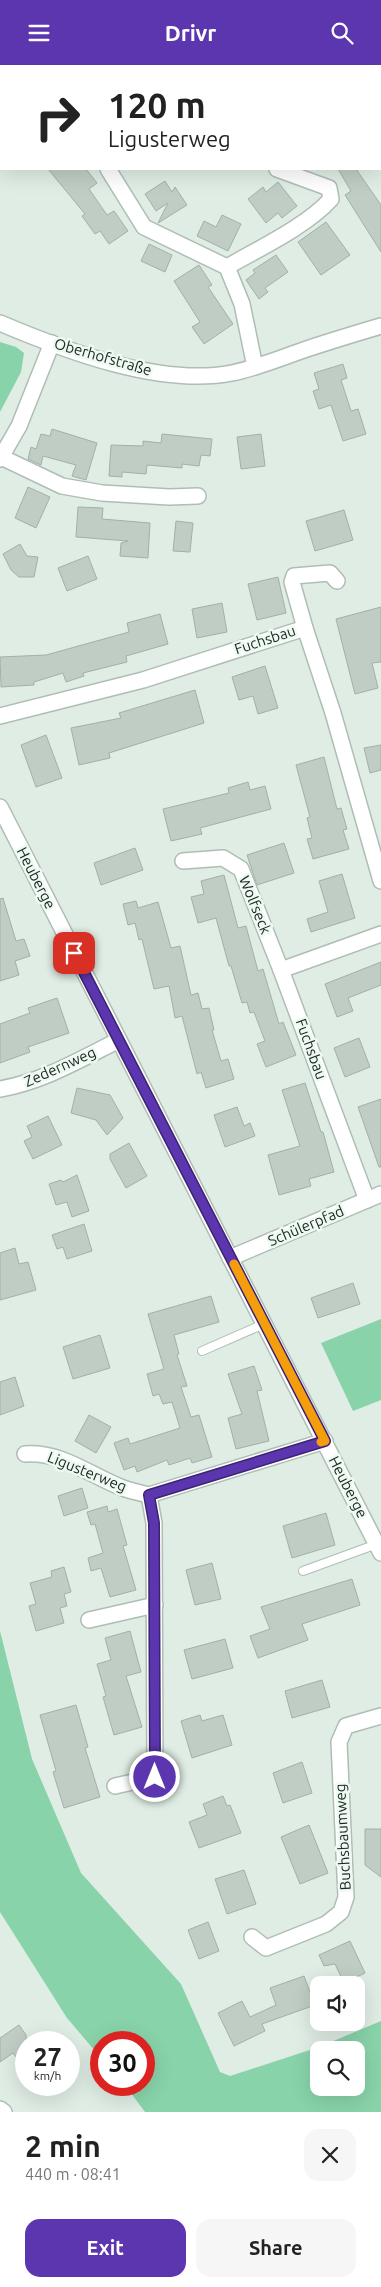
<!DOCTYPE html>
<html lang="en">
<head>
<meta charset="utf-8">
<style>
  :root { --surface:#fff; --page:#f6f6f6; --text:#222; --muted:#767676; --accent:#5c36ae }
  body { margin:0; font-family:Ubuntu,sans-serif; background:var(--page); color:var(--text); height:100vh; display:flex; flex-direction:column; font-size:19px; white-space:nowrap }
  * { box-sizing:border-box; margin:0 }
  p { font-size:16px; color:var(--muted) }
  .icon { flex:none; width:28px; height:28px; fill:none; stroke:currentColor; stroke-width:2; stroke-linecap:round; stroke-linejoin:round }
  .map { position:relative; height:2047px; overflow:hidden }
  .panel { display:flex; flex-direction:column; background:var(--surface); flex:1 }
  .panel>* { flex:none }
  .hud { position:absolute; left:0px; top:0px; width:381px; height:105px; box-shadow:0 5px 20px #0002; background:#fff; color:var(--text); overflow:hidden }
  .controls { position:absolute; left:310px; top:1911px; display:grid; gap:10px }
  .controls a { display:grid; place-items:center; width:55px; height:55px; border-radius:10px; background:var(--surface); box-shadow:0 5px 20px #0002; font-size:25px }
  .speed { position:absolute; left:15px; top:1966px; display:flex; gap:10px; font-size:25px; font-weight:700; text-align:center }
  .speed>* { display:grid; place-content:center; width:65px; height:65px; border-radius:50%; background:var(--surface); box-shadow:0 5px 20px #0002; line-height:1 }
  .speed small { font-size:12px; font-weight:400 }
  .speed .limit { border:8px solid #d22; background:#fff; color:#111 }
  .pin { position:absolute; display:grid; place-items:center; width:42px; height:42px; color:#fff; margin:-21px; border-radius:10px; box-shadow:0 2px 8px #0006 }
  .me { position:absolute; width:55px; margin:-28px; rotate:0deg; stroke-linejoin:round; filter:drop-shadow(0 0 4px #0008) }
  .turn { display:flex; align-items:center; gap:18px; height:105px; padding:0 25px; font-size:22px }
  .turn .icon { width:65px; height:65px; stroke-width:2.5 }
  .turn b { display:block; font-size:35px; line-height:42px }
  .round { display:grid; place-items:center; flex:none; width:52px; height:52px; border-radius:15px; background:var(--page) }
  .summary { display:flex; align-items:center; justify-content:space-between; height:85px; padding:0 25px }
  h1 { font-size:30px; font-weight:700; line-height:38px }
  .action { display:flex; gap:10px; margin-top:auto; padding:10px 25px }
  .action a { flex:1; height:58px; border-radius:15px; background:var(--accent); color:#fff; font-size:20px; font-weight:700; line-height:58px; text-align:center }
  .action a+a { background:var(--page); color:var(--text) }
  header { display:flex; justify-content:space-between; align-items:center; height:65px; padding:0 25px; background:var(--accent); color:#fff; font-size:22px; font-weight:700 }
  .map>svg:first-child { display:block }
</style>
</head>
<body>
<header><svg class="icon" aria-label="menu" viewBox="0 0 24 24"><path d="M4 6h16M4 12h16M4 18h16"/></svg>Drivr<svg class="icon" aria-label="search" viewBox="0 0 24 24"><circle cx="10" cy="10" r="6"/><path d="M15 15l6 6"/></svg></header>
<div class="map">
<svg width="381" height="2047" viewBox="0 0 381 2047">
  <rect width="100%" height="100%" fill="#dfede4"/>
  <g fill="#88d3aa" fill-rule="evenodd">
    <polygon points="0,277 16,282 24,288 21,307 0,347"/>
    <polygon points="381,1254 381,1335 353,1346 321,1278"/>
    <path d="M0 1566 32 1694 81 1808 181 1919 220 2007 230 2011 319 1982 381 1956V2047H145L125 2020H144V1978H101V1993L67 1953 0 1847ZM319 1985H356V2022H319Z"/>
  </g>
  <g fill="#bfcdc5" stroke="#a3b0a8">
    <polygon points="48,104 86,104 97,118 89,124 107,150 114,146 128,166 109,179 100,166 95,169 82,151 85,149"/>
    <polygon points="338,104 356,104 381,140 381,187 345,130 351,126"/>
    <polygon points="165,116 172,127 175,122 187,140 158,158 168,138 156,146 145,129"/>
    <polygon points="278,117 297,141 282,153 278,148 266,158 248,134 263,122 266,127"/>
    <polygon points="222,150 241,159 228,186 197,171 204,156 216,162"/>
    <polygon points="326,157 350,190 321,210 298,177"/>
    <polygon points="149,179 172,190 165,207 141,196"/>
    <polygon points="276,190 288,207 265,223 268,227 259,234 246,215 255,208 253,205"/>
    <polygon points="199,200 212,220 208,222 233,259 204,279 192,262 200,257 174,216"/>
    <polygon points="343,299 347,313 341,315 351,346 358,344 366,369 343,376 331,340 319,344 313,326 319,324 314,308"/>
    <polygon points="52,364 97,378 86,415 72,411 76,400 43,391 41,400 28,394 31,382 36,384 41,369 50,371"/>
    <polygon points="162,369 212,374 210,391 201,390 199,401 182,399 182,403 147,400 146,409 122,407 122,412 109,411 111,380 143,381 143,376 161,378"/>
    <polygon points="261,369 265,401 241,404 237,372"/>
    <polygon points="28,422 50,432 36,463 15,453"/>
    <polygon points="78,442 103,443 102,454 150,458 148,493 120,491 121,478 128,476 76,472"/>
    <polygon points="344,445 353,475 315,486 306,456"/>
    <polygon points="176,456 193,458 190,487 173,486"/>
    <polygon points="20,479 27,491 38,492 34,512 19,512 11,505 3,489"/>
    <polygon points="88,491 97,514 67,526 58,503"/>
    <polygon points="278,512 286,548 257,555 248,519"/>
    <polygon points="222,538 227,567 197,573 192,544"/>
    <polygon points="381,542 381,597 372,598 378,623 355,629 336,554"/>
    <polygon points="160,549 168,579 126,591 127,597 83,608 84,611 66,617 63,608 34,617 34,620 1,622 0,592 46,590 129,567 127,558"/>
    <polygon points="265,601 278,643 258,649 253,631 239,635 232,612"/>
    <polygon points="195,625 204,658 109,688 110,693 79,700 71,663 121,653 119,648"/>
    <polygon points="46,670 62,713 36,722 21,680"/>
    <polygon points="381,680 381,705 370,708 364,683"/>
    <polygon points="324,692 337,744 341,743 347,764 343,765 349,784 313,794 307,774 312,773 307,753 310,752 296,700"/>
    <polygon points="248,717 250,725 265,721 271,744 200,763 202,769 171,776 163,744 229,728 228,723"/>
    <polygon points="284,778 294,808 257,820 247,790"/>
    <polygon points="135,783 143,805 101,820 94,798"/>
    <polygon points="342,809 355,853 311,867 307,854 328,847 319,816"/>
    <polygon points="224,810 238,863 246,861 258,906 263,904 279,959 283,957 296,990 266,1002 257,979 265,976 254,947 250,948 247,937 242,938 231,901 229,901 216,853 198,858 191,832 204,829 201,816"/>
    <polygon points="3,833 16,876 24,874 30,891 15,896 19,910 0,916 0,834"/>
    <polygon points="136,836 138,843 158,837 171,883 180,881 191,930 198,928 202,944 209,943 214,965 212,965 221,996 228,994 234,1014 206,1023 201,1007 197,1009 182,951 175,953 169,921 154,924 142,874 139,875 135,858 128,860 123,839"/>
    <polygon points="381,897 381,920 348,933 353,946 337,952 325,919"/>
    <polygon points="57,933 69,968 28,982 30,987 0,998 0,959 30,948 28,943"/>
    <polygon points="359,973 370,1002 345,1012 334,983"/>
    <polygon points="305,1018 321,1067 323,1067 334,1107 309,1114 311,1121 279,1130 268,1090 300,1081 282,1025"/>
    <polygon points="77,1023 110,1030 123,1053 107,1070 96,1055 71,1048"/>
    <polygon points="381,1034 381,1102 379,1102 358,1042"/>
    <polygon points="237,1042 244,1061 250,1058 255,1071 225,1082 214,1050"/>
    <polygon points="48,1051 62,1080 33,1094 24,1076 32,1072 27,1061"/>
    <polygon points="129,1078 147,1111 126,1123 110,1094 110,1089"/>
    <polygon points="77,1110 89,1146 72,1152 67,1137 56,1140 49,1119 61,1115 63,1117"/>
    <polygon points="84,1159 92,1186 67,1194 63,1182 57,1184 52,1170"/>
    <polygon points="15,1183 19,1199 28,1197 36,1225 0,1235 0,1188"/>
    <polygon points="353,1218 360,1239 318,1253 311,1233"/>
    <polygon points="211,1231 219,1257 174,1270 179,1289 177,1290 187,1321 181,1322 191,1352 199,1350 212,1392 192,1398 190,1393 169,1400 167,1395 137,1407 135,1401 124,1405 114,1378 128,1373 130,1379 180,1363 172,1337 163,1339 159,1329 153,1331 147,1309 164,1304 148,1249"/>
    <polygon points="100,1270 110,1303 73,1314 63,1282"/>
    <polygon points="254,1301 262,1325 257,1326 269,1376 236,1384 228,1353 242,1349 228,1309"/>
    <polygon points="15,1312 24,1341 0,1350 0,1317"/>
    <polygon points="89,1350 111,1362 96,1388 75,1376"/>
    <polygon points="82,1423 88,1443 64,1451 58,1431"/>
    <polygon points="107,1441 108,1447 117,1444 127,1480 123,1481 136,1525 110,1532 101,1503 91,1506 88,1493 103,1488 95,1459 91,1460 87,1447"/>
    <polygon points="326,1448 335,1480 292,1493 283,1461"/>
    <polygon points="212,1498 221,1534 195,1540 186,1505"/>
    <polygon points="64,1502 71,1527 64,1529 67,1541 60,1543 64,1558 36,1566 29,1541 36,1539 30,1518 52,1512 51,1506"/>
    <polygon points="352,1514 360,1540 302,1559 308,1575 258,1593 250,1571 270,1564 261,1542"/>
    <polygon points="130,1566 141,1607 126,1611 142,1662 114,1670 103,1632 106,1631 97,1599 111,1595 105,1573"/>
    <polygon points="225,1574 233,1603 192,1614 184,1585"/>
    <polygon points="322,1615 330,1642 292,1653 285,1626"/>
    <polygon points="76,1640 88,1682 85,1683 100,1732 64,1743 53,1707 56,1706 40,1650"/>
    <polygon points="200,1650 202,1656 223,1650 232,1680 192,1693 181,1656"/>
    <polygon points="302,1697 312,1728 283,1738 273,1708"/>
    <polygon points="223,1731 227,1741 230,1740 241,1768 199,1783 189,1757 207,1750 203,1739"/>
    <polygon points="309,1760 328,1808 300,1819 281,1772"/>
    <polygon points="365,1764 381,1764 381,1812 365,1800"/>
    <polygon points="244,1805 256,1839 227,1849 215,1814"/>
    <polygon points="208,1857 219,1886 199,1894 188,1865"/>
    <polygon points="350,1876 365,1908 344,1918 335,1899 324,1901 319,1890"/>
    <polygon points="304,1911 315,1940 262,1959 265,1966 234,1981 218,1948 242,1936 250,1952 276,1940 270,1923"/>
    <polygon points="19,1960 26,1970 26,2006 13,1988 0,1997 0,1973"/>
  </g>
  <g fill="none" stroke-linecap="round" stroke-linejoin="round">
    <defs>
      <g id="service">
        <polyline points="202,1286 264,1259"/>
        <polyline points="303,1506 377,1479"/>
      </g>
      <g id="minor">
        <polyline points="179,1 181,0"/>
        <polyline points="108,104 144,162 227,202 242,239 255,302"/>
        <path d="M227 202C258 184 307 161 331 134L329 123 277 104"/>
        <path d="M0 258C66 286 161 322 232 308 256 303 278 294 301 286 327 277 354 269 381 261"/>
        <polyline points="1,392 62,421 102,428 169,432 198,431"/>
        <polyline points="0,394 19,361 52,278"/>
        <polyline points="305,563 292,517 294,511 330,508 337,516"/>
        <polyline points="0,651 143,615 305,563 333,648 381,816"/>
        <polyline points="0,742 381,1488"/>
        <polyline points="183,796 223,793 241,804 281,905"/>
        <path d="M0 1024C42 1017 81 994 119 975"/>
        <polyline points="367,1135 281,905 381,869"/>
        <polyline points="230,1193 381,1129"/>
        <path d="M25 1389C61 1386 91 1411 123 1423 131 1426 140 1428 149 1430L325 1376"/>
        <polyline points="89,1555 155,1540"/>
        <polyline points="115,1721 155,1712 154,1458 149,1430"/>
        <polyline points="252,1872 266,1883 326,1859 341,1847 346,1832 339,1677 346,1661 381,1651"/>
        <polyline points="0,2044 4,2047"/>
      </g>
    </defs>
    <use href="#service" stroke="#b0bdb5" stroke-width="10"/>
    <use href="#minor" stroke="#b0bdb5" stroke-width="18"/>
    <use href="#service" stroke="#fff" stroke-width="8"/>
    <use href="#minor" stroke="#fff" stroke-width="15"/>
  </g>
  <g fill="none" stroke-linecap="round" stroke-linejoin="round">
    <defs>
      <polyline id="route" points="74,888 325,1376 149,1430 154,1458 155,1712"/>
    </defs>
    <use href="#route" stroke="#3c2371" stroke-width="12"/>
    <use href="#route" stroke="#5c36ae" stroke-width="9"/>
    <polyline stroke="#f59e0b" stroke-width="9" points="234,1199 325,1376 321,1377"/>
  </g>
  <g text-anchor="middle" stroke-width="5" stroke-linejoin="round" paint-order="stroke">
    <g font-size="15" fill="#1f2421" stroke="#ecfaf1">
      <text transform="translate(103 292) rotate(16)" y="5">Oberhofstraße</text>
      <text transform="translate(265 575) rotate(-18)" y="5">Fuchsbau</text>
      <text transform="translate(36 813) rotate(63)" y="5">Heuberge</text>
      <text transform="translate(255 840) rotate(68)" y="5">Wolfseck</text>
      <text transform="translate(311 984) rotate(70)" y="5">Fuchsbau</text>
      <text transform="translate(60 1002) rotate(-24)" y="5">Zedernweg</text>
      <text transform="translate(306 1161) rotate(-23)" y="5">Schülerpfad</text>
      <text transform="translate(87 1407) rotate(22)" y="5">Ligusterweg</text>
      <text transform="translate(348 1422) rotate(63)" y="5">Heuberge</text>
      <text transform="translate(343 1772) rotate(-93)" y="5">Buchsbaumweg</text>
    </g>
  </g>
</svg>
<div class="controls">
<a><svg class="icon" aria-label="sound" viewBox="0 0 24 24"><path d="M4 9h4l5-4v14l-5-4H4zM17 9q2 3 0 6"/></svg></a>
<a><svg class="icon" aria-label="search" viewBox="0 0 24 24"><circle cx="10" cy="10" r="6"/><path d="M15 15l6 6"/></svg></a>
</div>
<div class="speed"><div>27<small>km/h</small></div><div class="limit">30</div></div>
<div class="pin" style="left:74px;top:888px;background:#d93025"><svg class="icon" aria-label="arrive" viewBox="0 0 24 24"><path d="M6 21V4h12l-3 4 3 4H6"/></svg></div>
<svg class="me" style="left:155px;top:1712px" viewBox="-20 -20 40 40"><circle r="17" fill="#5c36ae" stroke="#fff" stroke-width="3"/><path d="M0-11L8 9 0 5-8 9z" fill="#fff"/></svg>
<div class="hud">
<div class="turn"><svg class="icon" aria-label="right" viewBox="0 0 24 24"><path d="M7 20v-9h11M14 6l5 5-5 5"/></svg><div><b>120 m</b>Ligusterweg</div></div>
</div>
</div>
<section class="panel">
<div class="summary"><div><h1>2 min</h1><p>440 m · 08:41</p></div><a class="round"><svg class="icon" aria-label="close" viewBox="0 0 24 24"><path d="M6 6l12 12M18 6L6 18"/></svg></a></div>
<div class="action"><a>Exit</a><a>Share</a></div>
</section>
</body>
</html>
